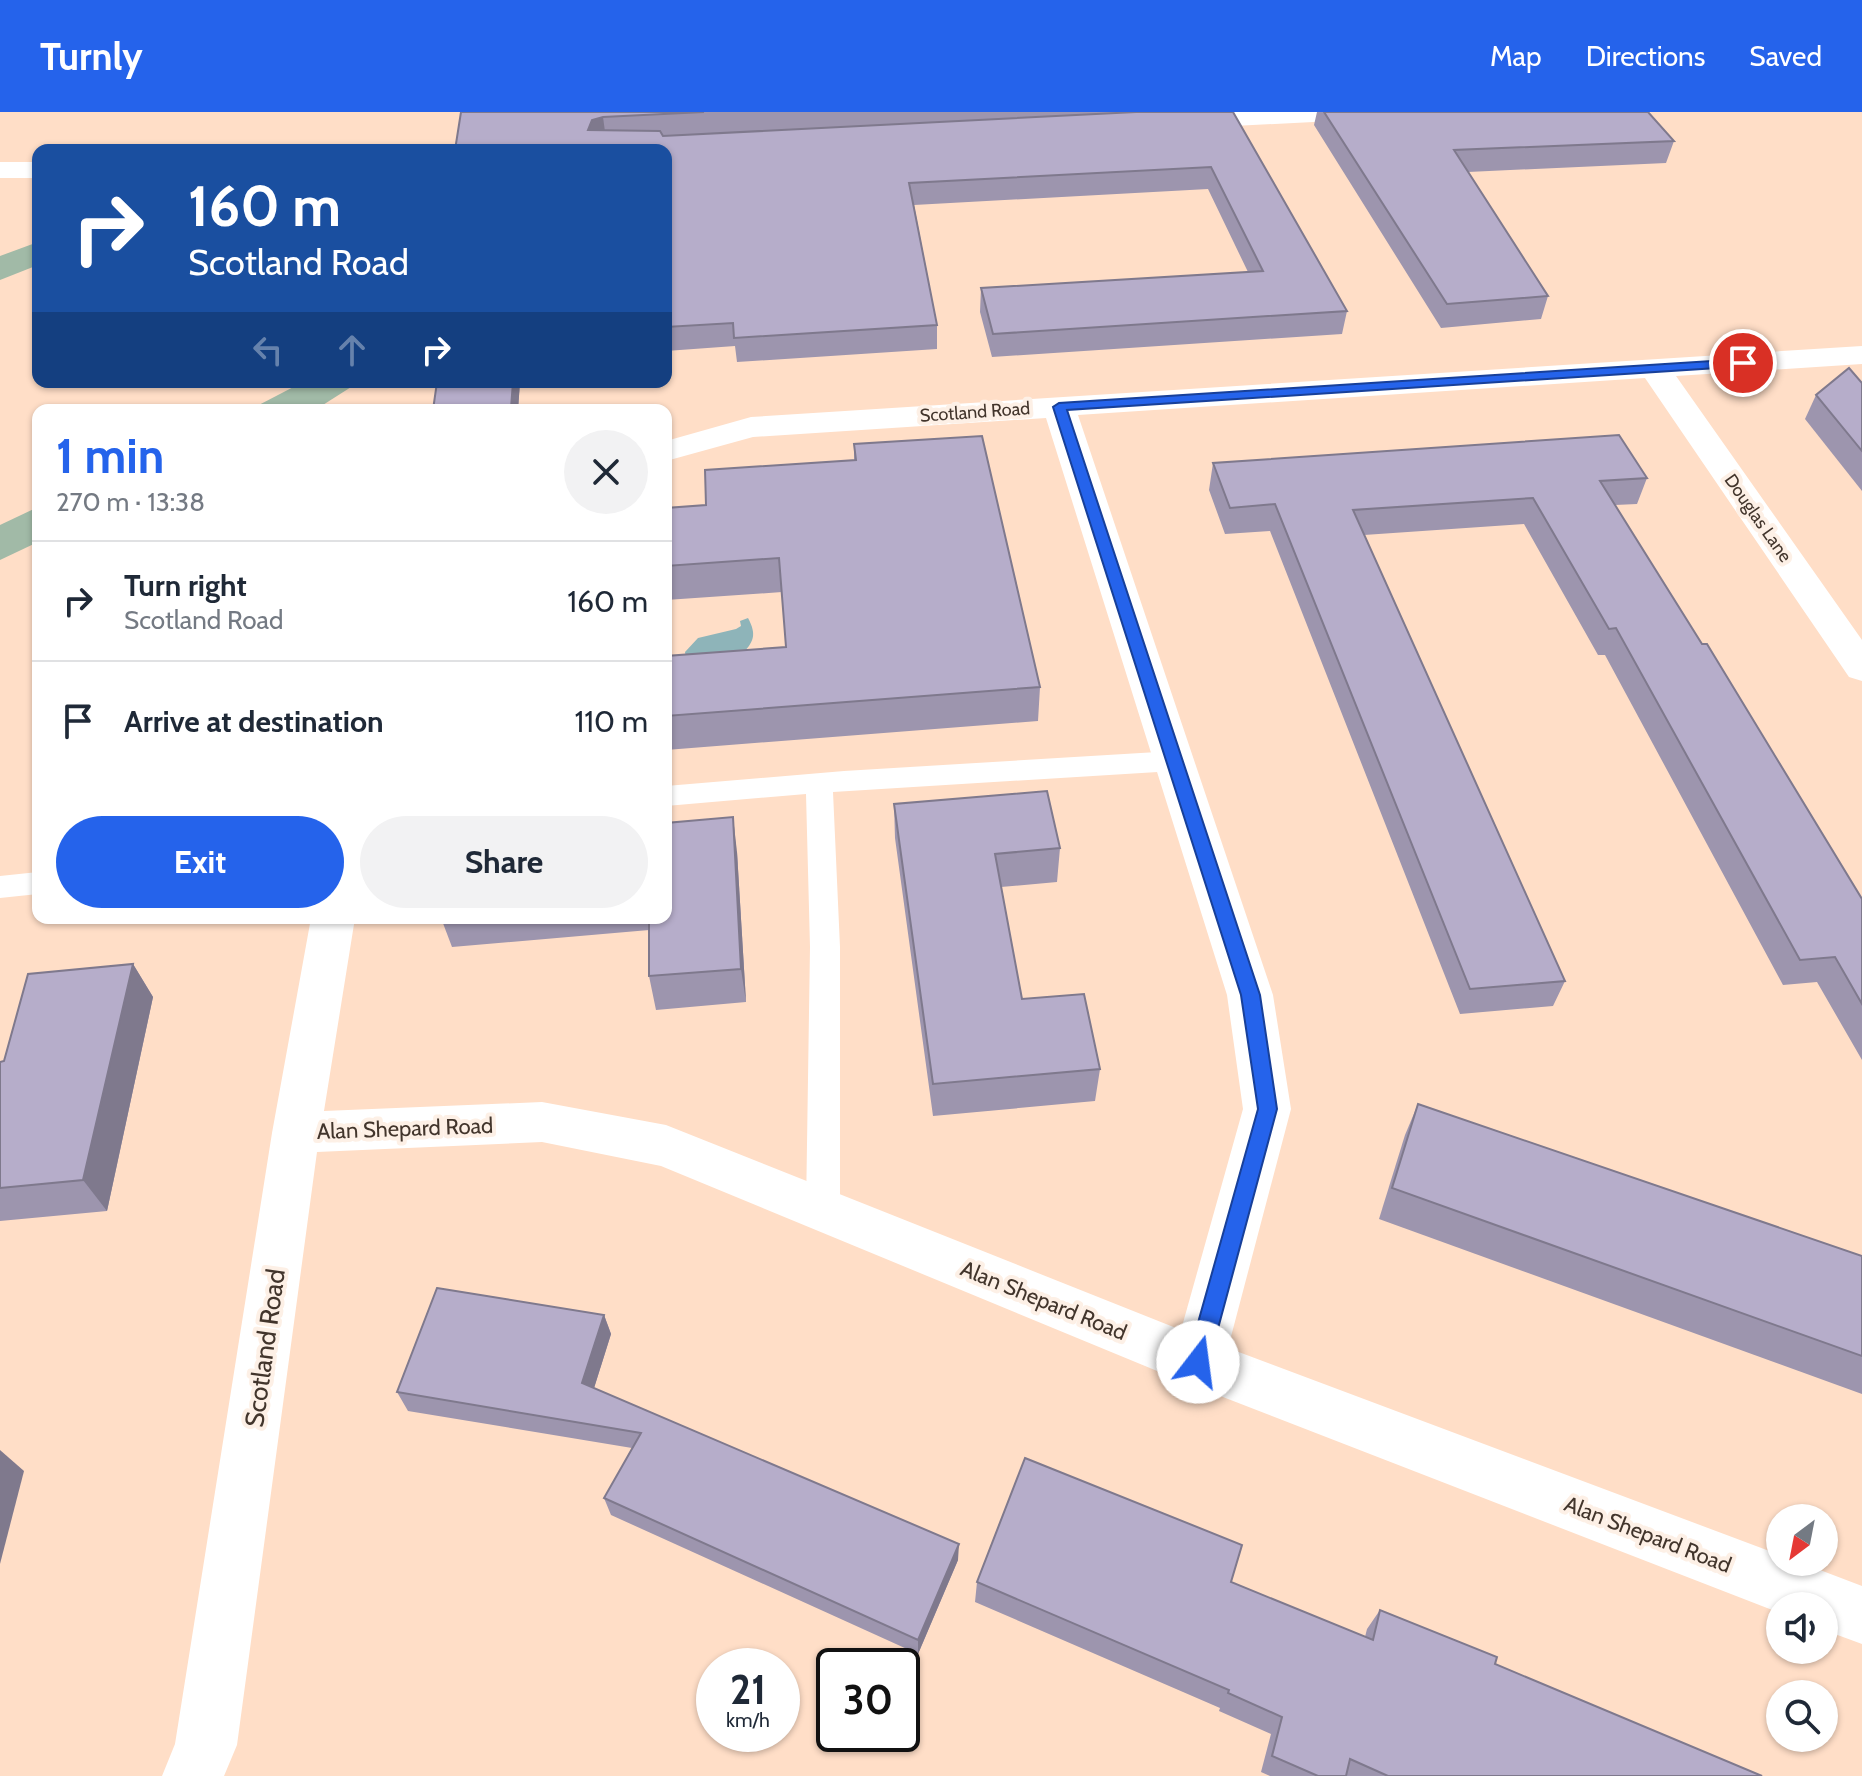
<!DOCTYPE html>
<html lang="en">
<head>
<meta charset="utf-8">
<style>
  :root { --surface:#fff; --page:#f2f2f3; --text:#1f2937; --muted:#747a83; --line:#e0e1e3; --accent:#2563eb }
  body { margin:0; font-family:Cabin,sans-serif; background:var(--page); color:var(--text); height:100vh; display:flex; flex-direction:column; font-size:30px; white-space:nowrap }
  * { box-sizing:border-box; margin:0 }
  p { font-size:26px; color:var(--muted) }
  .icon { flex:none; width:44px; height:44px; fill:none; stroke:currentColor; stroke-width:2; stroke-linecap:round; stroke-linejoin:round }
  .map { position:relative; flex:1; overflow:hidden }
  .details { position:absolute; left:32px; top:292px; width:640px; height:520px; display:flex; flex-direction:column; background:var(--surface); border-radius:16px; box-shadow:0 2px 6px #0004 }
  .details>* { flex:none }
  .guide { position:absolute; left:32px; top:32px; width:640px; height:244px; border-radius:16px; box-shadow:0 2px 6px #0004; background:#1a4fa0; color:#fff; overflow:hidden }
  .needle { width:52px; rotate:212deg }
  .buttons { position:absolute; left:1766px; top:1392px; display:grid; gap:16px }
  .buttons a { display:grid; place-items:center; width:72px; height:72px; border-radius:50%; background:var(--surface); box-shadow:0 2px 6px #0004; font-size:40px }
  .speed { position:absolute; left:696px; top:1536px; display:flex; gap:16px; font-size:40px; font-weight:700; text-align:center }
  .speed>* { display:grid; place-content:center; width:104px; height:104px; border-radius:50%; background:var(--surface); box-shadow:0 2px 6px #0004; line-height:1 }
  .speed small { font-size:20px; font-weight:400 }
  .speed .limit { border:4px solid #111; border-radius:12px; background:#fff; color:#111 }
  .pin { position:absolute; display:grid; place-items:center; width:68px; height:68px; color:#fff; margin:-34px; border:4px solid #fff; border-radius:50%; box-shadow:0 2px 8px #0007 }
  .me { position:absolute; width:88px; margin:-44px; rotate:15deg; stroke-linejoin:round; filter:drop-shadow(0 0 6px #0008) }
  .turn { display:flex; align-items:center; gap:28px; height:168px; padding:0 24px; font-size:36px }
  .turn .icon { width:104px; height:104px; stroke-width:2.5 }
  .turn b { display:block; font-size:56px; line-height:68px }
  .lanes { display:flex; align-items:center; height:76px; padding:0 24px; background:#0003; justify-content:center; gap:40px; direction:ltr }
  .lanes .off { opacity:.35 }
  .round { display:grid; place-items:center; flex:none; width:84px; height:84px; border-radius:42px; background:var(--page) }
  .headline { display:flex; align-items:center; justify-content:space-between; height:136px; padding:0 24px }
  h1 { font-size:48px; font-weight:800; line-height:60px; color:var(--accent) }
  .cta { display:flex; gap:16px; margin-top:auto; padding:16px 24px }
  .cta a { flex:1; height:92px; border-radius:48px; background:var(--accent); color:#fff; font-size:32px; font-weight:800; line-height:92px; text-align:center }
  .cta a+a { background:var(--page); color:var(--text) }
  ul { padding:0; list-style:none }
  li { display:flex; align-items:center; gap:24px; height:120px; padding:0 24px; border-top:2px solid var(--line) }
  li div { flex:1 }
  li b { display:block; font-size:30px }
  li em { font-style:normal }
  header { display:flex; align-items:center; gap:48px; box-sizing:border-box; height:112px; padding:0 40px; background:var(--accent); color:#fff }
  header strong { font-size:38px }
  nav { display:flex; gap:44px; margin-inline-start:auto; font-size:28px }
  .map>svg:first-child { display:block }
</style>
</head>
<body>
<header>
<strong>Turnly</strong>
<nav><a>Map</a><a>Directions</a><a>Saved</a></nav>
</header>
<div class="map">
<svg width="1862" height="1664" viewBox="0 0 1862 1664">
  <rect width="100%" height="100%" fill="#ffdec7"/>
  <g fill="#a1baa7">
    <polygon points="38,130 38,153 0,168 0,144"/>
    <polygon points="303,270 359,270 315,298 249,298"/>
    <polygon points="38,395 38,430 0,448 0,413"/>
  </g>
  <path fill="#8eb4b9" d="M748 506C757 523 754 530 741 543L686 547 685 540 698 526 736 517 741 514 740 509Z"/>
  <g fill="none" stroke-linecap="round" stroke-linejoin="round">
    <g fill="#fff" fill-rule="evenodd">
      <polygon points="1174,639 1184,642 1188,649 1184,656 1174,659 833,680 840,835 840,1098 835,1109 823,1113 811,1109 806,1098 810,835 806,682 666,694 666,674 844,659"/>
      <polygon points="38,760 38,782 0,786 0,764"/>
    </g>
    <g fill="#fff" fill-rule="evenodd">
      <polygon points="1198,0 1365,0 1361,5 1352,8 1175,17 1166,15 1162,9 1166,3"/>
      <rect x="0" y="50" width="38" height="16"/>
      <polygon points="1862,234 1862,252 1676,264 1862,528 1862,569 1849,565 1645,266 1078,303 1273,883 1291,997 1228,1236 1780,1443 1780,1450 1799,1450 1862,1474 1862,1532 1824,1518 1824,1494 1780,1494 1780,1501 1179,1268 661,1054 542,1030 317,1040 237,1633 224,1664 162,1664 175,1632 272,1021 311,806 355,806 324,999 542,990 666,1013 1181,1218 1243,997 1227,883 1046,306 753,325 666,349 666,329 751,305"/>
    </g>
  </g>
  <g fill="#9d95ae">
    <polygon points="461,0 1233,0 1347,199 1342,222 992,245 980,200 981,176 1248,160 1208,77 914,93 937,213 937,237 737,250 735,234 666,239 666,38"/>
    <polygon points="1317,0 1648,0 1674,29 1666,51 1468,60 1548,184 1541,207 1441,216 1314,13"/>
    <polygon points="520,270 518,298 433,298"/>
    <polygon points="1862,271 1862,379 1805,307 1816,283"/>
    <polygon points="854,332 1040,575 1038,609 666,638 666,544 786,535 782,480 666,488 666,396 706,393 854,348"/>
    <polygon points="1213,351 1647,366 1637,392 1615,393 1862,787 1862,948 1817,870 1783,873 1605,543 1598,543 1524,412 1364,423 1565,869 1553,894 1460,902 1270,419 1225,422 1209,378"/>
    <polygon points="894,692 1060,736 1057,770 1001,775 1022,887 1100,957 1095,989 933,1004 895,726"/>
    <polygon points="737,740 746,890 656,898 649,864 649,818 452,835 441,806 666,806"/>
    <polygon points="133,852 153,885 107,1099 0,1109 0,950 4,949"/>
    <polygon points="1418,992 1862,1144 1862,1282 1379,1107 1405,1023"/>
    <polygon points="604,1203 611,1222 594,1276 958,1448 918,1542 611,1403 604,1386 632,1336 408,1299 397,1280"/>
    <polygon points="977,1470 1231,1470 1365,1525 1367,1517 1380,1498 1495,1552 1762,1664 1270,1664 1261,1660 1271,1622 1219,1599 1220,1596 975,1490"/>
  </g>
  <g fill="#7f798d">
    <polygon points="603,5 606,27 588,18 592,8"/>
    <polygon points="513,270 520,270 518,298 512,298 511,296"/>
    <polygon points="733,705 737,740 746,890 741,857"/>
    <polygon points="133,852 153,885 107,1099 83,1068"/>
    <polygon points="604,1203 611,1222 590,1289 582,1271"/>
    <polygon points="0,1338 24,1359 0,1452"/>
    <polygon points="959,1432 958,1448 918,1542 918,1528"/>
  </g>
  <g fill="#b6adca" stroke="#7f798d" stroke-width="2">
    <polygon points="461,0 704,0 603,5 592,8 588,18 660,19 663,24 1136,0 1233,0 1347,199 993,222 981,176 1263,159 1211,55 909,71 937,213 734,226 733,211 666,215 666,38 455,38"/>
    <polygon points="1324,0 1648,0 1674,29 1454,38 1548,184 1447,192"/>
    <polygon points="1849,256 1862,271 1862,339 1816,283"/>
    <polygon points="437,270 513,270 511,296 476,298 433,298"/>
    <polygon points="1619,323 1647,366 1600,369 1702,532 1707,532 1862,787 1862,892 1835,845 1800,848 1616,516 1609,517 1533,386 1353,398 1565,869 1470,877 1275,392 1230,396 1213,351"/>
    <polygon points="982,324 1040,575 666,604 666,544 786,535 779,446 666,454 666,396 706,393 705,358 856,348 854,332"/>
    <polygon points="1047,679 1060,736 995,742 1022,887 1084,882 1100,957 933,972 894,692"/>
    <polygon points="733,705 741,857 649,864 649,806 666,806 666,711"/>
    <polygon points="133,852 83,1068 0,1076 0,950 4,949 28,862"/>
    <polygon points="1418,992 1862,1144 1862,1244 1392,1076"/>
    <polygon points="437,1176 604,1203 582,1271 959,1432 918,1528 604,1386 641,1321 397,1280"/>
    <polygon points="1025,1346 1242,1433 1231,1470 1373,1528 1380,1498 1497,1545 1495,1552 1762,1664 1388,1664 1350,1647 1346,1664 1318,1664 1272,1644 1282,1605 1228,1581 1229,1578 977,1470"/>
  </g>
  <polygon fill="#2563eb" stroke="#184099" stroke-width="2" points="1743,247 1749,251 1748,254 1067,298 1260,883 1277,997 1209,1250 1206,1258 1198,1261 1190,1258 1187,1250 1258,997 1241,883 1053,295 1059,291"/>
  <g text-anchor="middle" stroke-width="8" stroke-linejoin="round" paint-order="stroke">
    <g font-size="18" fill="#42352c" stroke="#fdf0e6">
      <text transform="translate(975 300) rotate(-4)" y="6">Scotland Road</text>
      <text transform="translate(1758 406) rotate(55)" y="6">Douglas Lane</text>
    </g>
    <g font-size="22" fill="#42352c" stroke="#fdf0e6">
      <text transform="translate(405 1016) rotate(-2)" y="8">Alan Shepard Road</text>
      <text transform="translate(1044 1188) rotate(22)" y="8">Alan Shepard Road</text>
      <text transform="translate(1648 1422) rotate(21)" y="8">Alan Shepard Road</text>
    </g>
    <g font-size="26" fill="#42352c" stroke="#fdf0e6">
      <text transform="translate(265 1236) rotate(-82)" y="9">Scotland Road</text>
    </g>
  </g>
</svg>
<div class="buttons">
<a><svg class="needle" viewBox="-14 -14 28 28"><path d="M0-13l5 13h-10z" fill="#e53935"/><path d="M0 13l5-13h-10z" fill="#747a83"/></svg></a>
<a><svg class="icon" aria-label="sound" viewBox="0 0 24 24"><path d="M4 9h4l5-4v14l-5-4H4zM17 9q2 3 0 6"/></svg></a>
<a><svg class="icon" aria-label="search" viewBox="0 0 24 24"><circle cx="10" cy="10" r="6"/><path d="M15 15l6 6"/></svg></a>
</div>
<div class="speed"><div>21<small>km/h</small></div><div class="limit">30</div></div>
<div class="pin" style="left:1743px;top:251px;background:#d93025"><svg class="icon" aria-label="arrive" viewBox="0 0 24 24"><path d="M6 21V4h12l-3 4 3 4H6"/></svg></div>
<svg class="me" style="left:1198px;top:1250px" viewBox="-20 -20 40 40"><circle r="19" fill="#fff"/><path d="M0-13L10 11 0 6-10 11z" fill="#2563eb"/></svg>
<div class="guide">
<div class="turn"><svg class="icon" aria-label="right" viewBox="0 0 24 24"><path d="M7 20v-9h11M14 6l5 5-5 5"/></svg><div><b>160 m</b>Scotland Road</div></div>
<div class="lanes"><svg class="icon off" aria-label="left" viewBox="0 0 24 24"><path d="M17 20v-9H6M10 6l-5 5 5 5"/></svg><svg class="icon off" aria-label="ahead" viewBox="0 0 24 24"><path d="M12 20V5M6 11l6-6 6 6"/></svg><svg class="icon" aria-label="right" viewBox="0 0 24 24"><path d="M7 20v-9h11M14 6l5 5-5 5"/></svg></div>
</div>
<section class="details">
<div class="headline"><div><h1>1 min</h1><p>270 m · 13:38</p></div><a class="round"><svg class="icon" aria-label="close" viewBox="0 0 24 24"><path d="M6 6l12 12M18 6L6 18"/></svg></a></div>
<ul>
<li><svg class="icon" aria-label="right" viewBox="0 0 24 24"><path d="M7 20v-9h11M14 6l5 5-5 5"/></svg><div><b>Turn right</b><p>Scotland Road</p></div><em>160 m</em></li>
<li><svg class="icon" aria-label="arrive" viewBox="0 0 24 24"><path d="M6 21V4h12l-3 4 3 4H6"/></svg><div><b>Arrive at destination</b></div><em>110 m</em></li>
</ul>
<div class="cta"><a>Exit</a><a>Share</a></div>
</section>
</div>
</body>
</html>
